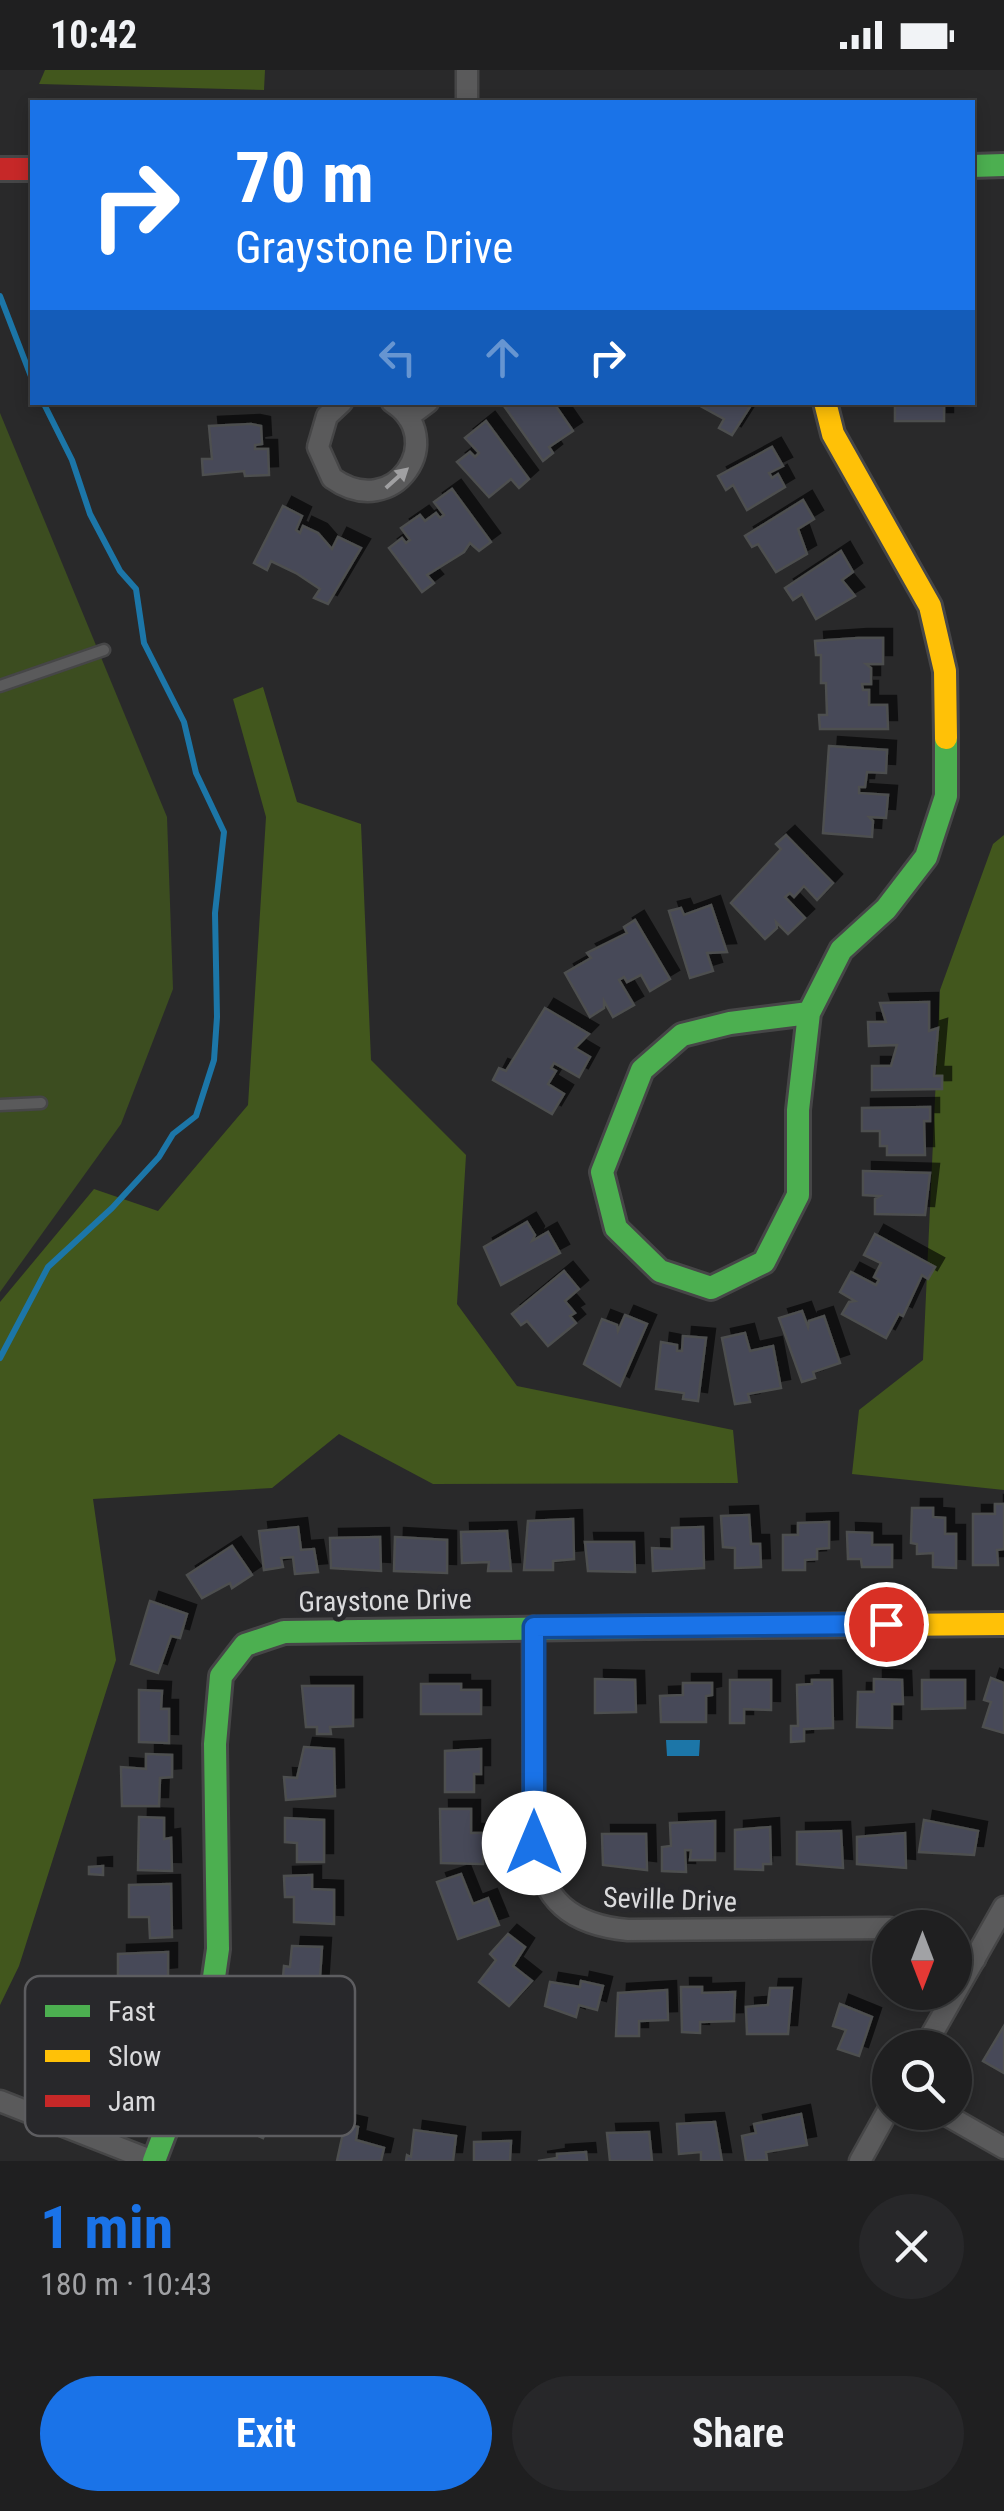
<!DOCTYPE html>
<html lang="en">
<head>
<meta charset="utf-8">
<style>
  :root { --surface:#1f1f20; --page:#272729; --text:#f1f3f6; --muted:#a1a2a5; --line:#3c3d3e; --accent:#1a73e8 }
  body { margin:0; font-family:"Roboto Condensed",sans-serif; background:var(--page); color:var(--text); height:100vh; display:flex; flex-direction:column; font-size:38px; white-space:nowrap }
  * { box-sizing:border-box; margin:0 }
  p { font-size:32px; color:var(--muted) }
  .icon { flex:none; width:55px; height:55px; fill:none; stroke:currentColor; stroke-width:2; stroke-linecap:round; stroke-linejoin:round }
  .map { position:relative; height:2091px; overflow:hidden }
  .drawer { display:flex; flex-direction:column; background:var(--surface); flex:1 }
  .drawer>* { flex:none }
  .hud { position:absolute; left:30px; top:30px; width:945px; height:305px; border-radius:0px; box-shadow:0 5px 15px #0003,0 0 0 2px var(--line); background:#1a73e8; color:#fff; overflow:hidden }
  .needle { width:65px; rotate:180deg }
  .controls { position:absolute; left:872px; top:1840px; display:grid; gap:20px }
  .controls a { display:grid; place-items:center; width:100px; height:100px; border-radius:50%; background:var(--surface); box-shadow:0 5px 15px #0003,0 0 0 2px var(--line); font-size:50px }
  .pin { position:absolute; display:grid; place-items:center; width:85px; height:85px; color:#fff; margin:-42px; border:5px solid #fff; border-radius:50%; box-shadow:0 2px 10px #0007 }
  .me { position:absolute; width:110px; margin:-55px; rotate:0deg; stroke-linejoin:round; filter:drop-shadow(0 0 8px #0008) }
  .turn { display:flex; align-items:center; gap:35px; height:210px; padding:0 40px; font-size:45px }
  .turn .icon { width:130px; height:130px; stroke-width:2.5 }
  .turn b { display:block; font-size:70px; line-height:85px }
  .lanes { display:flex; align-items:center; height:95px; padding:0 40px; background:#0003; justify-content:center; gap:50px; direction:ltr }
  .lanes .off { opacity:.35 }
  .round { display:grid; place-items:center; flex:none; width:105px; height:105px; border-radius:52px; background:var(--page) }
  .summary { display:flex; align-items:center; justify-content:space-between; height:170px; padding:0 40px }
  h1 { font-size:60px; font-weight:700; line-height:75px; color:var(--accent) }
  .action { display:flex; gap:20px; margin-top:auto; padding:20px 40px }
  .action a { flex:1; height:115px; border-radius:60px; background:var(--accent); color:#fff; font-size:40px; font-weight:700; line-height:115px; text-align:center }
  .action a+a { background:var(--page); color:var(--text) }
  .status { display:flex; justify-content:space-between; align-items:center; height:70px; padding:0 50px; background:var(--surface); direction:ltr }
  .status svg { height:28px; fill:currentColor }
  .map>svg:first-child { display:block }
</style>
</head>
<body>
<div class="status"><b>10:42</b><svg viewBox="0 0 49 12"><path d="M0 12V9h3v3zM5 12V6h3v6zM10 12V3h3v9zM15 12V0h3v12zM26 1h20v11H26zM47 4h2v5h-2z"/></svg></div>
<div class="map">
<svg width="1004" height="2091" viewBox="0 0 1004 2091">
  <defs>
    <filter id="shadow"><feDropShadow dx="9" dy="-9" stdDeviation="0" flood-color="#0009"/></filter>
  </defs>
  <rect width="100%" height="100%" fill="#29292a"/>
  <polygon fill="#3c4d20" points="0,343 167,747 173,919 121,1054 0,1222"/>
  <g fill="#42571d">
    <polygon points="45,0 265,0 264,20 39,14"/>
    <polygon points="263,617 297,732 361,754 371,990 466,1085 457,1234 517,1316 733,1360 738,1413 433,1414 339,1364 272,1418 93,1429 116,1590 19,1896 0,1935 0,1232 94,1119 158,1141 248,1035 266,747 233,629"/>
    <polygon points="1004,765 1004,1420 852,1404 859,1340 923,1290 940,920 993,774"/>
  </g>
  <polygon fill="#1c76a8" points="666,1670 700,1670 699,1686 667,1686"/>
  <g fill="none" stroke-linecap="round" stroke-linejoin="round">
    <g stroke="#1c76a8" stroke-width="6">
      <polyline points="0,226 32,309"/>
      <polyline points="0,1288 48,1197 112,1138 159,1087 173,1064 196,1046 214,990 217,947 215,843 224,762 196,703 184,652 144,573 136,519 120,501 90,444 72,390 43,332"/>
    </g>
  </g>
  <g fill="#474958" stroke="#4e4f50" stroke-width="2.5" filter="url(#shadow)">
    <polygon points="509,332 553,332 573,361 549,377 553,383 543,391 504,336"/>
    <polygon points="693,332 753,332 732,365 719,358 724,349"/>
    <polygon points="900,332 944,332 944,351 895,351 895,335"/>
    <polygon points="486,351 529,409 519,418 511,409 489,427 457,392 470,382 475,387 479,383 465,368"/>
    <polygon points="251,354 261,356 262,374 255,375 255,379 268,379 269,405 245,406 244,401 203,405 202,389 212,389 209,356"/>
    <polygon points="772,377 783,396 769,403 772,408 778,404 785,417 747,440 733,415 726,420 718,406"/>
    <polygon points="452,419 491,472 479,481 470,473 464,482 427,505 434,513 422,522 389,478 402,468 406,473 410,470 401,458 420,445 425,451 436,443 440,448 444,445 434,432"/>
    <polygon points="803,430 814,449 798,459 807,484 776,502 758,474 752,477 745,466"/>
    <polygon points="283,436 302,446 296,460 300,463 303,456 318,463 332,479 338,467 361,478 328,534 314,528 320,519 296,503 271,491 267,500 254,493"/>
    <polygon points="841,481 853,502 842,510 855,526 816,549 802,524 793,530 785,518"/>
    <polygon points="858,568 883,568 883,594 866,594 871,598 871,614 862,614 863,620 869,620 869,635 887,635 888,659 820,659 819,645 827,645 826,613 821,613 821,585 816,585 815,571"/>
    <polygon points="829,676 887,680 886,703 867,702 865,717 859,717 859,723 888,725 886,748 869,747 873,751 872,767 823,763"/>
    <polygon points="786,765 833,813 817,830 804,816 794,827 790,823 785,827 805,848 788,864 776,852 777,858 765,869 731,833 781,779 776,774"/>
    <polygon points="711,835 727,882 707,883 713,901 690,908 669,841 681,838 684,845"/>
    <polygon points="635,850 670,909 650,921 641,905 627,912 624,907 619,910 634,935 613,947 604,931 604,938 590,947 565,903 591,888 587,883 627,863 624,857"/>
    <polygon points="929,932 929,961 938,958 934,1006 942,1006 942,1019 872,1020 872,996 891,996 897,975 869,976 868,952 886,952 880,933"/>
    <polygon points="545,938 589,964 575,978 590,987 579,1007 554,993 551,998 556,1001 548,1014 564,1024 552,1044 493,1010 499,998 506,1001"/>
    <polygon points="930,1037 930,1051 924,1051 925,1085 887,1085 887,1076 880,1076 880,1061 862,1061 862,1038"/>
    <polygon points="863,1101 930,1103 925,1145 875,1144 875,1129 880,1126 863,1125"/>
    <polygon points="527,1152 535,1165 532,1171 548,1162 560,1183 501,1215 484,1177"/>
    <polygon points="875,1164 935,1197 928,1209 922,1205 903,1246 899,1244 886,1268 842,1244 849,1232 855,1231 840,1222 851,1202 876,1215 879,1210 874,1207 881,1193 864,1185"/>
    <polygon points="564,1201 579,1219 565,1231 575,1243 570,1246 576,1253 548,1276 527,1251 521,1255 512,1244"/>
    <polygon points="802,1241 808,1257 809,1251 824,1246 840,1293 813,1302 815,1308 802,1312 779,1248"/>
    <polygon points="625,1245 647,1254 620,1316 584,1294 602,1249 617,1255 618,1261"/>
    <polygon points="745,1263 750,1281 773,1276 781,1318 748,1324 750,1332 735,1334 722,1268"/>
    <polygon points="683,1266 706,1268 698,1331 683,1329 684,1323 656,1319 661,1272 677,1275 677,1281 682,1281"/>
    <polygon points="995,1434 1004,1434 1004,1479 997,1480 998,1495 973,1495 973,1444 995,1444"/>
    <polygon points="912,1438 933,1438 933,1447 945,1448 945,1464 956,1464 956,1498 933,1497 933,1483 917,1484 917,1474 911,1473"/>
    <polygon points="749,1445 751,1474 760,1474 761,1497 735,1498 735,1478 723,1477 721,1446"/>
    <polygon points="573,1449 574,1489 553,1491 553,1500 524,1500 528,1451"/>
    <polygon points="829,1452 829,1478 817,1479 817,1489 805,1490 805,1500 783,1500 783,1465 798,1465 798,1453"/>
    <polygon points="298,1457 301,1480 314,1479 318,1502 295,1504 293,1487 281,1488 283,1497 264,1500 259,1461"/>
    <polygon points="703,1457 704,1498 653,1501 652,1478 672,1479 672,1458"/>
    <polygon points="507,1461 511,1501 488,1501 489,1492 462,1493 461,1462"/>
    <polygon points="847,1462 872,1463 872,1475 892,1475 892,1497 862,1497 861,1489 848,1489"/>
    <polygon points="380,1467 381,1501 331,1498 330,1468"/>
    <polygon points="395,1467 447,1470 447,1503 394,1501"/>
    <polygon points="585,1472 634,1472 635,1502 588,1501"/>
    <polygon points="232,1476 252,1505 232,1518 230,1513 202,1528 187,1505"/>
    <polygon points="150,1531 187,1544 180,1568 171,1566 158,1603 131,1594"/>
    <polygon points="991,1608 1004,1613 1004,1663 983,1657 991,1632 984,1630"/>
    <polygon points="595,1609 635,1610 636,1642 595,1643"/>
    <polygon points="874,1609 902,1610 903,1634 892,1634 892,1658 857,1657 858,1622 874,1622"/>
    <polygon points="730,1610 771,1610 771,1640 744,1639 744,1653 730,1653"/>
    <polygon points="812,1610 832,1610 833,1658 804,1659 804,1671 791,1672 791,1656 798,1656 797,1615 812,1614"/>
    <polygon points="922,1610 965,1610 965,1638 922,1639"/>
    <polygon points="683,1613 712,1613 712,1625 706,1626 706,1652 661,1652 660,1626 683,1625"/>
    <polygon points="421,1614 461,1614 461,1620 481,1620 481,1644 421,1644"/>
    <polygon points="302,1616 353,1616 353,1656 330,1657 331,1664 317,1664 317,1657 306,1657"/>
    <polygon points="139,1620 162,1621 161,1639 169,1639 169,1673 139,1672"/>
    <polygon points="304,1677 334,1679 335,1726 286,1730 284,1707 297,1708"/>
    <polygon points="481,1679 481,1704 474,1704 474,1722 445,1722 445,1681"/>
    <polygon points="146,1684 172,1685 172,1707 160,1708 159,1736 122,1736 121,1697 146,1699"/>
    <polygon points="440,1739 471,1739 471,1763 483,1763 483,1794 441,1793"/>
    <polygon points="139,1747 164,1748 164,1769 171,1768 172,1801 138,1800"/>
    <polygon points="285,1748 324,1750 324,1792 297,1792 297,1773 285,1772"/>
    <polygon points="924,1750 978,1761 974,1785 919,1782"/>
    <polygon points="715,1751 715,1790 690,1790 691,1780 685,1780 686,1802 662,1801 662,1777 671,1776 670,1753"/>
    <polygon points="770,1757 771,1794 763,1794 763,1800 735,1799 735,1760"/>
    <polygon points="841,1761 843,1798 797,1794 797,1762"/>
    <polygon points="905,1763 906,1798 857,1794 857,1767"/>
    <polygon points="602,1764 646,1764 647,1800 603,1795"/>
    <polygon points="103,1796 103,1805 89,1804 89,1797"/>
    <polygon points="461,1804 473,1834 488,1828 499,1855 458,1869 437,1812"/>
    <polygon points="312,1805 312,1819 334,1820 334,1854 294,1852 294,1827 285,1827 284,1806"/>
    <polygon points="171,1814 172,1867 150,1868 149,1847 129,1847 129,1815"/>
    <polygon points="508,1864 525,1877 513,1896 532,1911 509,1936 479,1912 496,1890 490,1884"/>
    <polygon points="292,1876 322,1877 319,1922 282,1920 284,1896 290,1897"/>
    <polygon points="168,1882 168,1906 158,1907 158,1934 118,1932 118,1884"/>
    <polygon points="581,1911 603,1916 597,1940 579,1935 576,1947 545,1936 550,1912 580,1917"/>
    <polygon points="681,1917 702,1917 702,1923 735,1922 734,1951 700,1952 700,1963 682,1962"/>
    <polygon points="770,1918 792,1918 788,1964 747,1964 746,1937 768,1935"/>
    <polygon points="667,1920 668,1950 639,1951 639,1966 616,1966 618,1923"/>
    <polygon points="840,1934 872,1947 859,1986 838,1979 846,1960 833,1956"/>
    <polygon points="1004,1956 1004,2003 983,1991"/>
    <polygon points="259,2015 292,2027 275,2065 266,2061 263,2068 241,2058"/>
    <polygon points="801,2044 807,2075 766,2082 767,2090 746,2091 742,2066 756,2063 754,2054"/>
    <polygon points="715,2052 722,2091 701,2091 701,2082 679,2084 677,2054"/>
    <polygon points="345,2054 358,2057 356,2070 384,2078 381,2091 337,2091"/>
    <polygon points="414,2060 456,2066 453,2091 406,2091 407,2085 411,2087"/>
    <polygon points="649,2062 652,2091 610,2091 607,2063"/>
    <polygon points="511,2071 510,2091 474,2091 474,2072"/>
    <polygon points="586,2082 587,2091 538,2091 557,2088 557,2084"/>
  </g>
  <g fill="none" stroke-linecap="round" stroke-linejoin="round">
    <defs>
      <g id="lane">
        <polyline points="0,616 104,580"/>
        <polyline points="0,1035 41,1033"/>
      </g>
      <g id="street">
        <polyline points="467,0 467,32"/>
        <path d="M342 332 327 346 318 377 332 408C395 453 449 368 392 332"/>
        <polyline points="408,347 428,332"/>
        <path d="M533 1557 534 1773C541 1831 572 1855 628 1860L890 1858"/>
        <polyline points="955,1877 975,1889"/>
        <polyline points="924,1978 1004,1837"/>
        <polyline points="0,2031 153,2091"/>
        <polyline points="941,2042 1004,2078"/>
        <polyline points="860,2091 890,2037"/>
      </g>
      <g id="fast">
        <polyline points="972,96 1004,95"/>
        <polyline points="809,943 730,953 682,965 642,1000 602,1102 616,1158 660,1201 711,1218 764,1192 798,1125 798,1040 809,943 841,880 886,839 926,787 946,726 946,668"/>
        <polyline points="154,2091 208,1949 218,1879 215,1674 221,1606 245,1575 284,1562 647,1557"/>
      </g>
      <g id="slow">
        <polyline points="825,332 833,364 930,536 945,601 946,668"/>
        <polyline points="647,1557 1004,1554"/>
      </g>
      <polyline id="jam" points="0,99 32,99"/>
    </defs>
    <use href="#lane" stroke="#464647" stroke-width="15"/>
    <use href="#street" stroke="#464647" stroke-width="25"/>
    <use href="#fast" stroke="#464647" stroke-width="28"/>
    <use href="#slow" stroke="#464647" stroke-width="28"/>
    <use href="#jam" stroke="#464647" stroke-width="28"/>
    <use href="#lane" stroke="#5a5a5b" stroke-width="10"/>
    <use href="#street" stroke="#5a5a5b" stroke-width="20"/>
    <use href="#fast" stroke="#4caf50" stroke-width="22"/>
    <use href="#slow" stroke="#ffc107" stroke-width="22"/>
    <use href="#jam" stroke="#c62828" stroke-width="22"/>
  </g>
  <defs><path id="oneway-solid" d="M-6-.8H1V-3.2L6.5 0L1 3.2V.8H-6Z" transform="scale(2.5)"/></defs>
  <use fill="#a0a0a2" href="#oneway-solid" transform="translate(397 408) rotate(-42)"/>
  <g fill="none" stroke-linecap="round" stroke-linejoin="round">
    <defs>
      <polyline id="route" points="534,1773 534,1557 886,1554"/>
    </defs>
    <use href="#route" stroke="#114b97" stroke-width="25"/>
    <use href="#route" stroke="#1a73e8" stroke-width="18"/>
  </g>
  <g text-anchor="middle" stroke-width="10" stroke-linejoin="round" paint-order="stroke">
    <g font-size="28" fill="#dadadc" stroke="#28282b">
      <text transform="translate(385 1530) rotate(-1)" y="10">Graystone Drive</text>
      <text transform="translate(670 1829) rotate(2)" y="10">Seville Drive</text>
    </g>
  </g>
  <rect x="25" y="1906" width="330" height="160" rx="15" fill="#28282b" stroke="#5d5d60" stroke-width="2.5"/>
  <rect x="45" y="1935" width="45" height="12" fill="#4caf50"/>
  <rect x="45" y="1980" width="45" height="12" fill="#ffc107"/>
  <rect x="45" y="2025" width="45" height="12" fill="#c62828"/>
  <g font-size="28" fill="#dadadc">
    <text x="108" y="1951">Fast</text>
    <text x="108" y="1996">Slow</text>
    <text x="108" y="2041">Jam</text>
  </g>
</svg>
<div class="controls">
<a><svg class="needle" viewBox="-14 -14 28 28"><path d="M0-13l5 13h-10z" fill="#e53935"/><path d="M0 13l5-13h-10z" fill="#a1a2a5"/></svg></a>
<a><svg class="icon" aria-label="search" viewBox="0 0 24 24"><circle cx="10" cy="10" r="6"/><path d="M15 15l6 6"/></svg></a>
</div>
<div class="pin" style="left:886px;top:1554px;background:#d93025"><svg class="icon" aria-label="arrive" viewBox="0 0 24 24"><path d="M6 21V4h12l-3 4 3 4H6"/></svg></div>
<svg class="me" style="left:534px;top:1773px" viewBox="-20 -20 40 40"><circle r="19" fill="#fff"/><path d="M0-13L10 11 0 6-10 11z" fill="#1a73e8"/></svg>
<div class="hud">
<div class="turn"><svg class="icon" aria-label="right" viewBox="0 0 24 24"><path d="M7 20v-9h11M14 6l5 5-5 5"/></svg><div><b>70 m</b>Graystone Drive</div></div>
<div class="lanes"><svg class="icon off" aria-label="left" viewBox="0 0 24 24"><path d="M17 20v-9H6M10 6l-5 5 5 5"/></svg><svg class="icon off" aria-label="ahead" viewBox="0 0 24 24"><path d="M12 20V5M6 11l6-6 6 6"/></svg><svg class="icon" aria-label="right" viewBox="0 0 24 24"><path d="M7 20v-9h11M14 6l5 5-5 5"/></svg></div>
</div>
</div>
<section class="drawer">
<div class="summary"><div><h1>1 min</h1><p>180 m · 10:43</p></div><a class="round"><svg class="icon" aria-label="close" viewBox="0 0 24 24"><path d="M6 6l12 12M18 6L6 18"/></svg></a></div>
<div class="action"><a>Exit</a><a>Share</a></div>
</section>
</body>
</html>
